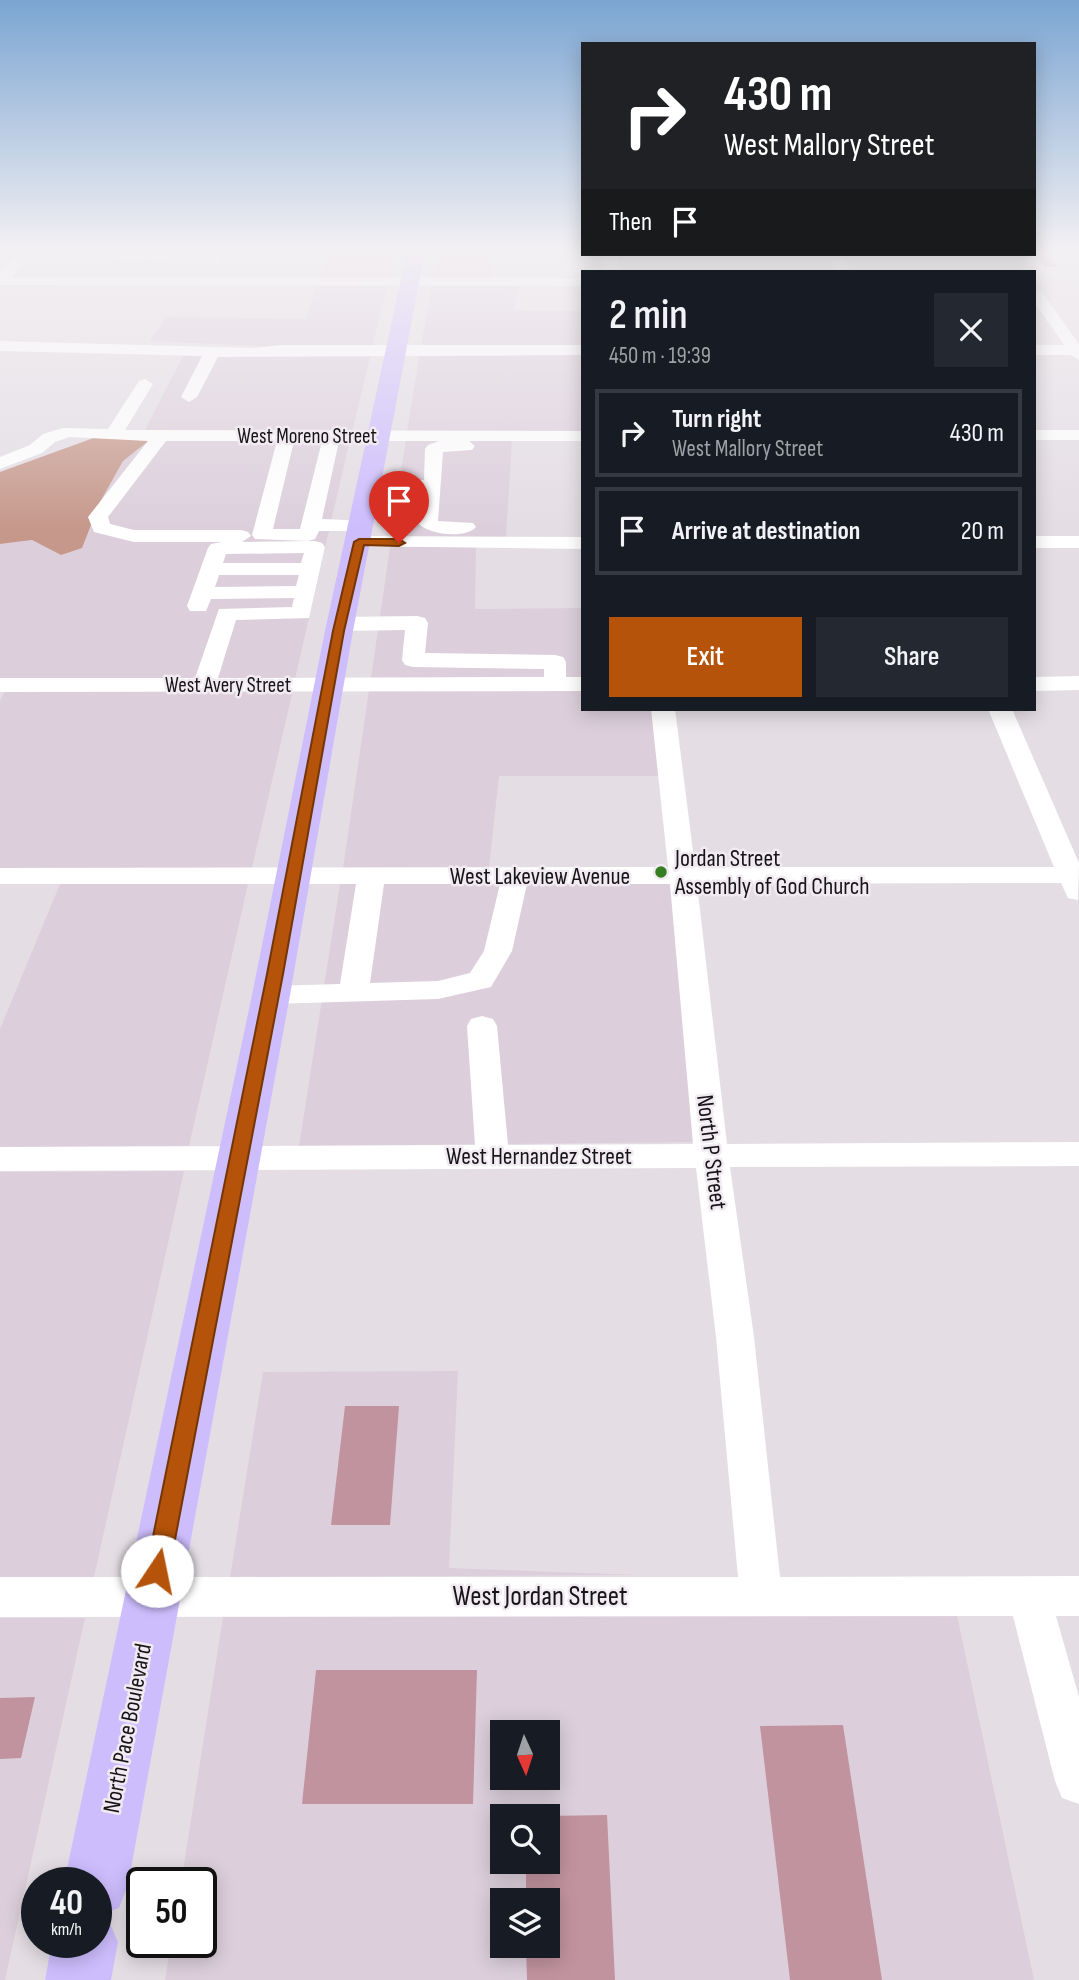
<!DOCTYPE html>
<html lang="en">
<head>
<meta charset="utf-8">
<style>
  :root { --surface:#171b24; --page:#242831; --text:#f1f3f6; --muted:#9ea1a6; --line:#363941; --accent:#b45309 }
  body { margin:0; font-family:"Sofia Sans Condensed",sans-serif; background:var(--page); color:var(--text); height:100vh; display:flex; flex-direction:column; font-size:26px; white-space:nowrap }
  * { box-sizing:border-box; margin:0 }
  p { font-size:23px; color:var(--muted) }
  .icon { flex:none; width:38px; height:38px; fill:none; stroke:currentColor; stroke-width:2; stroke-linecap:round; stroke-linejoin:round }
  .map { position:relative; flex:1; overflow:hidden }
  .side { position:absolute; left:581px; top:270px; width:455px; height:441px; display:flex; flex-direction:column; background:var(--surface); border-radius:0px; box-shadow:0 4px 18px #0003 }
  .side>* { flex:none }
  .hud { position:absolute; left:581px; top:42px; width:455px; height:214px; border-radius:0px; box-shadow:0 4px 18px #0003; background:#202124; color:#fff; overflow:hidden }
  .needle { width:46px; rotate:177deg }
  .fabs { position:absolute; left:490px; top:1720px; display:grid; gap:14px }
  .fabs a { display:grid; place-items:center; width:70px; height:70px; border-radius:0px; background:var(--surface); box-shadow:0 4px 18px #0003; font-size:35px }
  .speed { position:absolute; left:21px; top:1867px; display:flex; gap:14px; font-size:35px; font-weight:700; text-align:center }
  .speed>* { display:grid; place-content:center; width:91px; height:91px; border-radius:50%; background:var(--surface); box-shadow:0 4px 18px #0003; line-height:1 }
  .speed small { font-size:18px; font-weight:400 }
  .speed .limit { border:4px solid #111; border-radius:10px; background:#fff; color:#111 }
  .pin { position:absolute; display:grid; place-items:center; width:60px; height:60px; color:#fff; margin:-72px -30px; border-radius:50% 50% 50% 0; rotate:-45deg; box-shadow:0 0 7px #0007 }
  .pin .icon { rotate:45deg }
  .me { position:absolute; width:77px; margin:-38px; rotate:11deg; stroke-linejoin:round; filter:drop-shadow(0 0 5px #0008) }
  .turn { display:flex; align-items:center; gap:24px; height:147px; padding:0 28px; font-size:32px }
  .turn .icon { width:91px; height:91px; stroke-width:2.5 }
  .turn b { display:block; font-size:49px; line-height:60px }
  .then { display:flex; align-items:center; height:66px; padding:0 28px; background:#0003; gap:14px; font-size:26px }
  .round { display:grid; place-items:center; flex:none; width:74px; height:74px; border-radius:0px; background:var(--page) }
  .overview { display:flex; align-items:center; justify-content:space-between; height:119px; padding:0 28px }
  h1 { font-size:42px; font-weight:600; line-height:52px }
  .primary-button { display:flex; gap:14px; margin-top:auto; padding:14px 28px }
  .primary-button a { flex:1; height:80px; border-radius:0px; background:var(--accent); color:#fff; font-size:28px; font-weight:600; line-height:80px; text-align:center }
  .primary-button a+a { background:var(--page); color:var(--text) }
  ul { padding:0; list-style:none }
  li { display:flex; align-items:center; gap:21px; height:88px; margin:0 14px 10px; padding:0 14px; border:4px solid var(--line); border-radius:0px }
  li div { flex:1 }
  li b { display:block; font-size:26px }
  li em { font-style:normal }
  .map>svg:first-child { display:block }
</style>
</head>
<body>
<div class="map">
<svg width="1079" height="1980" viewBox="0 0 1079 1980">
  <rect width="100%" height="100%" fill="#e4dee4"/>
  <g fill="#dccfdb" fill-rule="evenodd">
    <polygon points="328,251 397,251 389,280 319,279"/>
    <polygon points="438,251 494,251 492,280 433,280"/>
    <polygon points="317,283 388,284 372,347 282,347 150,341 166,317 306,319"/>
    <polygon points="432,284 520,284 514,310 583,311 583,348 421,347"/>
    <polygon points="371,353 352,432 144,432 184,354"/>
    <polygon points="420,353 583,353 583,432 407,432"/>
    <polygon points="151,439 350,439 295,679 0,679 0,544 32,540 61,555 100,502 123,461"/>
    <polygon points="406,439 512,439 506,538 391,538"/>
    <polygon points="390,547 476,547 475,609 583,608 583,678 371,678"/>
    <polygon points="293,690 252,868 0,868 0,701 5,691"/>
    <polygon points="369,690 583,690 583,709 653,709 660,776 499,776 489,868 343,868"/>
    <polygon points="60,884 248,884 189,1146 0,1147 0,1029"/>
    <polygon points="340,884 671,884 696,1142 299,1146"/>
    <polygon points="184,1171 94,1577 0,1577 0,1172"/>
    <polygon points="458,1371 449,1568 640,1575 230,1577 263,1372"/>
    <path d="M957 1615 1034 1980H165L171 1943 201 1942V1883H181L223 1617ZM502 1732H548V1778H502ZM502 1816H548V1862H502ZM502 1900H548V1946H502Z"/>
    <polygon points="0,1618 85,1618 5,1980 0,1980"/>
  </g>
  <polygon fill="#c6988b" points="99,436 151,439 123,461 100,502 82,548 61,555 32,540 0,544 0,472"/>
  <g fill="#c1939f">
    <polygon points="1035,254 1047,254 1057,267 1045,267"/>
    <polygon points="345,1406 399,1406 390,1525 331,1525"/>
    <polygon points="316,1670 477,1670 473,1804 302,1804"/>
    <polygon points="35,1697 21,1758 0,1759 0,1698"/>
    <polygon points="843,1725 882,1980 790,1980 760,1726"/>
    <polygon points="607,1815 615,1980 527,1980 526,1946 548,1946 548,1900 526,1900 526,1862 548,1862 548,1816"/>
  </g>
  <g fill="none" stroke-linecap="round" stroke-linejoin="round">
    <g fill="#fff" fill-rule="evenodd">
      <polygon points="17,251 31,251 12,277 583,278 583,286 0,285 0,273"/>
      <polygon points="113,251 218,255 225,259 218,263 168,263 150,259 133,261 113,258"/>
      <polygon points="603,254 617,254 619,271 605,271"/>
      <polygon points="828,254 842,254 850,271 836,271"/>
      <polygon points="1034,291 1042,292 1079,344 1079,360 1071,355 1034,355 1034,345 1064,345 1034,302"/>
      <polygon points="0,341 254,348 281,345 583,345 583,355 218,357 197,397 189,402 181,397 202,356 0,351"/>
      <path d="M145 379 153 384 125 430 583 431V441H469L475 446 472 450 443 452 438 521 473 523 476 527C466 539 428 535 418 523L423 492H370L361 486 370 480H424L425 449 428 445 439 441H339L322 519 369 521 372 525 369 529 362 531H319L315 539 308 541 255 539 252 535 277 441H166L108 517 110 524 134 530H241L248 532 251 536 242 542 315 541 322 543 325 547 309 618 236 620 218 678 544 677V669L413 667 405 665 402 660 405 630 340 631 332 629 329 624 332 619 340 617 417 616 425 618 428 623 425 653 555 655 563 657 566 662V677H583V691L0 692V678H195L219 609 292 607 294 598 211 599 206 611H190L187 606 208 548 211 544 222 542H134L94 532 88 517 148 441 70 437 55 442 42 453 0 469V457L30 445 43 434 63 428 108 429 139 381ZM294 441H322L300 529H273ZM304 553 301 563H223L226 554ZM219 575H299L296 586 215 587Z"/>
      <rect x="1034" y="430" width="45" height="10"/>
      <polygon points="359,536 583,537 583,549 352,546 349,542 352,538"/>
      <rect x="1034" y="536" width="45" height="12"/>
      <polygon points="1079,676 1079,690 1034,691 1034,677"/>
      <path d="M651 709H675L695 867H1054L988 709H1012L1079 863 1078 900 1068 898 1061 883 697 884 727 1144 1079 1142V1166L730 1167 754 1337 780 1577 1079 1576V1616H1056L1079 1697V1804L1062 1798 1055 1781 1013 1616 0 1617V1577H738L716 1337 696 1168 0 1171V1147L475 1145 467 1026 471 1019 482 1016 493 1019 497 1026 508 1145 693 1144 670 884H527L512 951 491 987 438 999 271 1004 260 1002 256 995 260 988 271 986 340 984 356 884H0V868L668 867ZM384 884H500L484 951 470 973 438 981 370 983Z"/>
    </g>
    <polygon fill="#cdbdfd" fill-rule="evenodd" points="407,251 425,251 353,631 290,995 128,1885 119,1908 100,1915 108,1919 118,1942 111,1980 45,1980 52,1942 96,1942 96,1883 64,1883 252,995 325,631"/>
  </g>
  <linearGradient id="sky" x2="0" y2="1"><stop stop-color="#7ba5d2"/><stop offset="0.47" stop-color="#f3f0f3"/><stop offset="1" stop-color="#f3f0f3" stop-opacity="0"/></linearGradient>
  <rect width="1079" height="529" fill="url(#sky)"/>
  <polygon fill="#b45309" stroke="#753606" stroke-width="2" points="359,539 399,539 405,543 399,546 364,545 344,631 283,974 169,1571 165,1578 157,1581 149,1578 146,1571 267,974 333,631 354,542"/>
  <circle fill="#377d22" stroke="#f1ebf1" stroke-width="2.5" cx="661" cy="872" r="7"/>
  <g text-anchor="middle" stroke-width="5" stroke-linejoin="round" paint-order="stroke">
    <g font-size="21" fill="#171417" stroke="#f1ebf1">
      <text x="307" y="443">West Moreno Street</text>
      <text x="228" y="692">West Avery Street</text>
    </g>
    <g font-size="24" fill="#171417" stroke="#f1ebf1" text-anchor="start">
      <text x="675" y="866">Jordan Street<tspan x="675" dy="28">Assembly of God Church</tspan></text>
    </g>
    <g font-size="24" fill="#171417" stroke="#f1ebf1">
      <text x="540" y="884">West Lakeview Avenue</text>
      <text transform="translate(712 1152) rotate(83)" y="8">North P Street</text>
      <text x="539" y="1164">West Hernandez Street</text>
      <text transform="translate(127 1728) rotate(-79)" y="8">North Pace Boulevard</text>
    </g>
    <g font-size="28" fill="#171417" stroke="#f1ebf1">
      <text x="540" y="1605">West Jordan Street</text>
    </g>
  </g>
</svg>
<div class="fabs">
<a><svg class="needle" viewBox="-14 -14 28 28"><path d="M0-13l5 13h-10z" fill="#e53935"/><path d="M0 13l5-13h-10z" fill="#9ea1a6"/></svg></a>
<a><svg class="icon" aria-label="search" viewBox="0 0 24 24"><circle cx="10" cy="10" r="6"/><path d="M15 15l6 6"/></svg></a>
<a><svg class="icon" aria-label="layers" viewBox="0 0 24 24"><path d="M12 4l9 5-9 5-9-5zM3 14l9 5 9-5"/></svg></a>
</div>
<div class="speed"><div>40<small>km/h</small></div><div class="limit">50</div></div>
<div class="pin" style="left:399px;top:543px;background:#d93025"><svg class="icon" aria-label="arrive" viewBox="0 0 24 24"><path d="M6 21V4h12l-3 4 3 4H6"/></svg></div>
<svg class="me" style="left:157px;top:1571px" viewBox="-20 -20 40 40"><circle r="19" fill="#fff"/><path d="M0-13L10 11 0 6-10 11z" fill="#b45309"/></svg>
<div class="hud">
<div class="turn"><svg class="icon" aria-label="right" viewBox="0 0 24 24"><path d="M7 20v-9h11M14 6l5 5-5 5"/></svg><div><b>430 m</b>West Mallory Street</div></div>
<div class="then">Then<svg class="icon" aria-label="arrive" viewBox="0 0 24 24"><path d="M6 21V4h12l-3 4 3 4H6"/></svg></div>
</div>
<section class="side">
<div class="overview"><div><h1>2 min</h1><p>450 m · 19:39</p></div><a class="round"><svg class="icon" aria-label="close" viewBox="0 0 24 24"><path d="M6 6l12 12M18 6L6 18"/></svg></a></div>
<ul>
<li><svg class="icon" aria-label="right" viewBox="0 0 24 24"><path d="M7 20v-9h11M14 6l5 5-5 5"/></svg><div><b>Turn right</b><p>West Mallory Street</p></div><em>430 m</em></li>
<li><svg class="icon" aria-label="arrive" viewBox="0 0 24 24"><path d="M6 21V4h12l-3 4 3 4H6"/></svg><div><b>Arrive at destination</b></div><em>20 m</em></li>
</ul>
<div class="primary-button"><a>Exit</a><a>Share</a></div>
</section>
</div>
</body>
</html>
